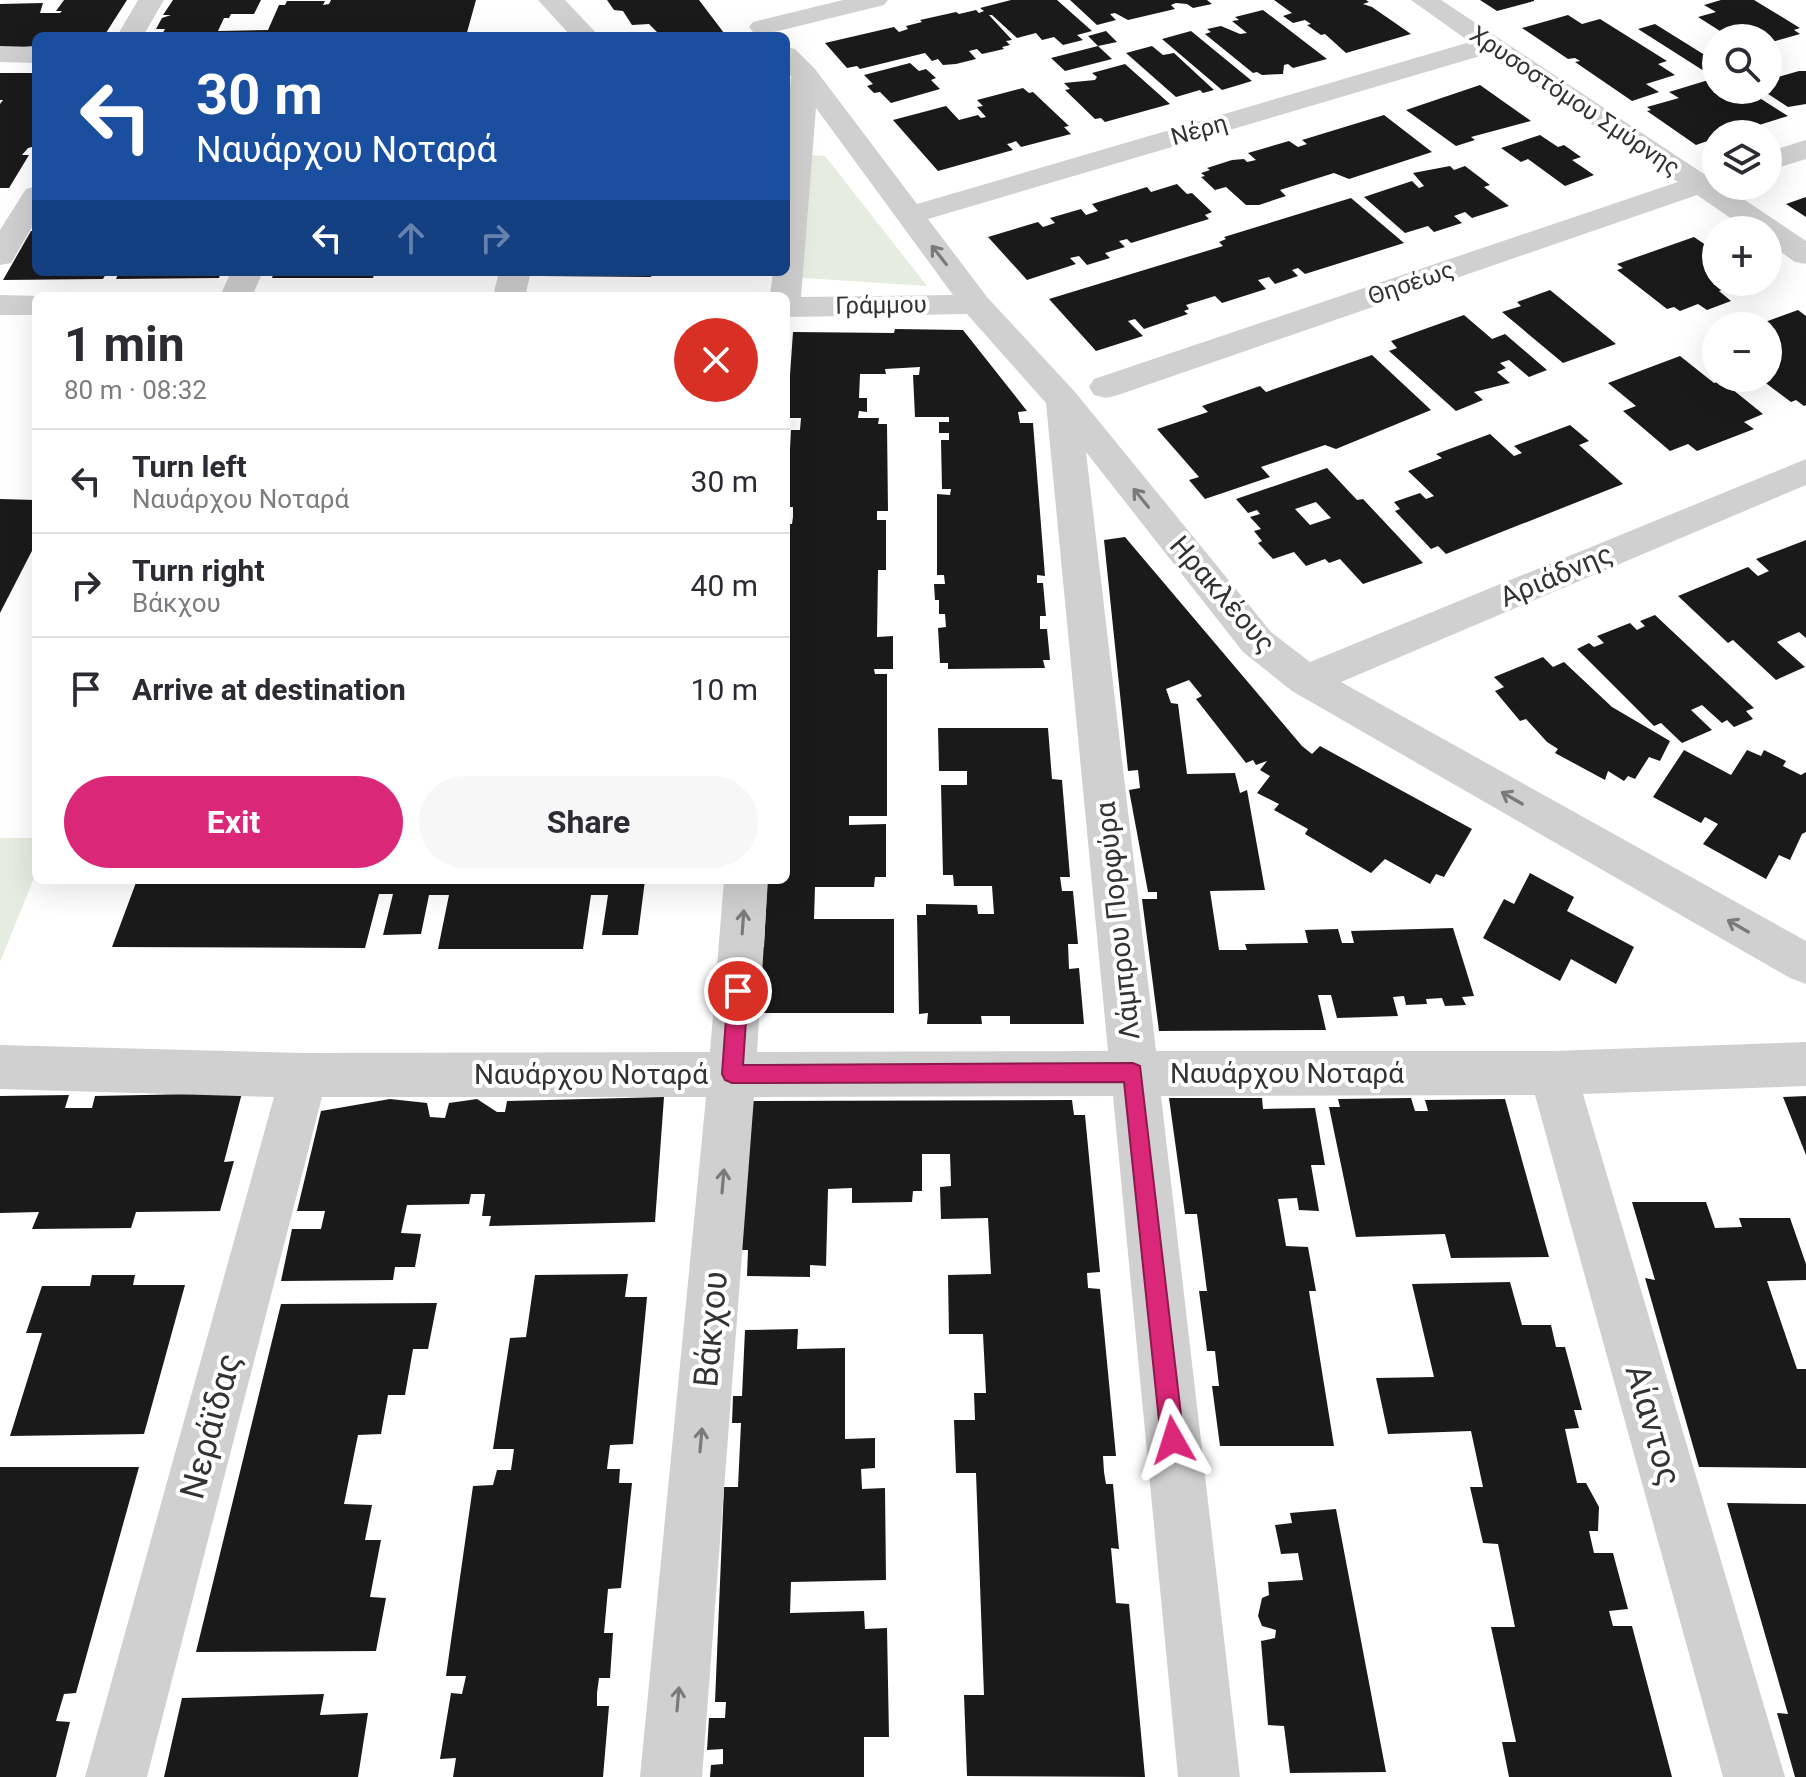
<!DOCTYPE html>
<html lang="en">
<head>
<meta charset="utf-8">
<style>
  :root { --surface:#fff; --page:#f7f7f7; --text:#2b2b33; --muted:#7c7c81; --line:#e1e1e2; --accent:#db2777 }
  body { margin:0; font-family:Roboto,sans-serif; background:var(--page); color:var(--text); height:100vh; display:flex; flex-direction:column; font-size:30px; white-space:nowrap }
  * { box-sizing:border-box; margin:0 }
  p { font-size:26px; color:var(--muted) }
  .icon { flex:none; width:44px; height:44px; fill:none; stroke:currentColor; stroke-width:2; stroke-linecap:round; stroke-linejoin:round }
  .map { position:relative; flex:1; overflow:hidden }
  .side { position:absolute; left:32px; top:292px; width:758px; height:592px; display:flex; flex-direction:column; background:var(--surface); border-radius:12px; box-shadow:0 8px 32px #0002 }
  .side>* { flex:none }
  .guide { position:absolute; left:32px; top:32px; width:758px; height:244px; border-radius:12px; box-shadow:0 8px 32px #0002; background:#1a4fa0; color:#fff; overflow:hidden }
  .tools { position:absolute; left:1702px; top:24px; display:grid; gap:16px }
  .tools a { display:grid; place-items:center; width:80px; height:80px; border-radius:50%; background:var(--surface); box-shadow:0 8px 32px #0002; font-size:40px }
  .pin { position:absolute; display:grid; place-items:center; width:68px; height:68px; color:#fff; margin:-34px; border:4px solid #fff; border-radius:50%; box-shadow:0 2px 8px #0007 }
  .me { position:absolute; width:88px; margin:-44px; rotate:354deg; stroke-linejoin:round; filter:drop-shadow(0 0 6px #0008) }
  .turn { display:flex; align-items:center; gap:28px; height:168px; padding:0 32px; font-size:36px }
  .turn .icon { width:104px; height:104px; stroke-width:2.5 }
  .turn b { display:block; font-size:56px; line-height:68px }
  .lanes { display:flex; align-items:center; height:76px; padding:0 32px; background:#0003; justify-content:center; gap:40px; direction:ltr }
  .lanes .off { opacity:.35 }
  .round { display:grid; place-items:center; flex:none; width:84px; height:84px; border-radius:42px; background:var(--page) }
  .summary { display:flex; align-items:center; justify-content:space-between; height:136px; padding:0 32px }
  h1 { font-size:48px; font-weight:700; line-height:60px }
  .primary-button { display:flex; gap:16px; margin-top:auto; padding:16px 32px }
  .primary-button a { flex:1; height:92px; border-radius:48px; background:var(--accent); color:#fff; font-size:32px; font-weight:700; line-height:92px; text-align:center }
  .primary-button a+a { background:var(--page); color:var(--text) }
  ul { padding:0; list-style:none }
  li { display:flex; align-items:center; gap:24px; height:104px; padding:0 32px; border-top:2px solid var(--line) }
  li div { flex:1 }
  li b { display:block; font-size:30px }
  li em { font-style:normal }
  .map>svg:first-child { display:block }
</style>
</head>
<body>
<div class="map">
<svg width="1806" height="1777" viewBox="0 0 1806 1777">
  <rect width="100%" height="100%" fill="#fff"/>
  <g fill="#e6ecdf">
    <polygon points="809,155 825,156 927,286 789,277"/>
    <polygon points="0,838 36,838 36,873 0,962"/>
  </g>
  <g fill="#1a1a1a" fill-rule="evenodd">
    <polygon points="64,0 127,0 104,36 36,36 36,46 0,49 0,4 43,3 40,13 60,13 62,11 56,11"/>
    <polygon points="173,0 261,0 254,14 231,14 229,18 224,18 218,31 268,30 279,5 285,5 287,1 325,1 323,5 329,4 331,0 476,0 466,36 161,36 165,29 156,29 162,18 171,15 163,15"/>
    <polygon points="607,0 699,0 724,33 661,36 649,24 632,25 623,11 614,10"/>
    <polygon points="1011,0 1057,0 1092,31 1077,35 1083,40 1063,45 1054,37 1042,40 1036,33 1017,38 992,15 989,15 1012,40 1006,41 1010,45 1002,47 1004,49 982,54 977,49 969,51 976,59 956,64 943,65 938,59 932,61 925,53 860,69 857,66 847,68 825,43 894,27 899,32 908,29 906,26 922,22 920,20 956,12 959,14 976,10 979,13 984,11 980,8"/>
    <polygon points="1070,0 1207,0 1212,4 1193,8 1187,4 1176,3 1171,5 1175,9 1128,20 1115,13 1110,14 1116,20 1097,25"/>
    <polygon points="1274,0 1366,0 1369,2 1363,4 1372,7 1411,34 1346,53 1325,34 1321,35 1307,25 1311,24 1305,20 1293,23 1283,16 1292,13"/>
    <polygon points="1480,0 1534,0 1534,1 1497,11"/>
    <polygon points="1721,0 1754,0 1800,28 1794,30 1800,34 1768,43 1768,38 1731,38 1698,17 1716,12 1704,5"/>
    <polygon points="1263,10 1327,59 1293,68 1288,64 1284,65 1283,74 1262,75 1257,72 1253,73 1205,34 1211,32 1207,29 1221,26 1240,34 1247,33 1232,21 1239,20 1235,17"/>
    <polygon points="1568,15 1582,24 1600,19 1667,61 1658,64 1675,75 1646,84 1659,92 1632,101 1575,62 1580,61 1575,58 1568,59 1522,28"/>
    <polygon points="1655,24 1716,62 1716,90 1747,90 1788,116 1730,134 1716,134 1716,138 1696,145 1647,111 1651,110 1647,107 1679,98 1669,92 1715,78 1638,29"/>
    <polygon points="1106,31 1117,42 1098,46 1088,36"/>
    <polygon points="1191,31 1252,81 1222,90 1162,39"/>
    <polygon points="1098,46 1112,59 1065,71 1051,58"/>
    <polygon points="1152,46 1163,55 1174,53 1214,90 1203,93 1200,90 1176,97 1126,53"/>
    <polygon points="910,63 919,71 926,69 936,78 931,80 940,89 891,103 880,92 874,93 867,86 873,84 864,75"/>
    <polygon points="1125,64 1170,104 1105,122 1101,118 1095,119 1065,90 1070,89 1064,83 1095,80 1097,77 1092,73"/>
    <polygon points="1799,71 1806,71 1806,104 1788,107 1762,90 1768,90 1768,80"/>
    <polygon points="0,73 36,73 36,146 28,148 22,155 29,155 9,188 0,188 0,104 3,100 0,100"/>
    <polygon points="1480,85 1531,121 1471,137 1475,140 1456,146 1406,110"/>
    <polygon points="1023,88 1029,93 1033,92 1069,126 1064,127 1071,134 1021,147 1016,141 1011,143 1007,144 1013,150 938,171 893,120 946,106 959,120 978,115 981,118 986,117 977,107 983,106 977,100"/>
    <polygon points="1384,115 1432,152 1349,179 1334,173 1280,190 1286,196 1259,205 1246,205 1226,187 1215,190 1201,177 1205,176 1201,173 1210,170 1207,168 1232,160 1244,159 1247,162 1256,160 1248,153 1289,141 1298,147 1307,144 1302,140"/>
    <polygon points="1540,135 1558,147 1564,145 1581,157 1572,160 1594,175 1565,186 1528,159 1521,162 1501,148"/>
    <polygon points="1450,166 1454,170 1465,166 1490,185 1484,187 1509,206 1472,218 1465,212 1454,216 1462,223 1434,232 1428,226 1405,233 1364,197 1412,181 1419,188 1424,186 1413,173"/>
    <polygon points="1177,184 1187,194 1192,193 1212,212 1205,215 1209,219 1131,243 1127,239 1119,241 1125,247 1105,253 1110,258 1087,265 1079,256 1070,258 1076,264 1027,280 988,237 1038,222 1043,227 1055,223 1050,218 1081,209 1086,215 1098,211 1092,204 1147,187 1151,192"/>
    <polygon points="1806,197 1806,217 1786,204"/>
    <polygon points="1351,198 1404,243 1305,274 1298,268 1292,270 1298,276 1275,284 1269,277 1258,280 1266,289 1222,303 1215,296 1186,305 1189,309 1184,311 1188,314 1144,329 1135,319 1128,321 1143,336 1096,351 1049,299 1223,246 1219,242 1226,239 1224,237"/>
    <polygon points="31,231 36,231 36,272 107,272 103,279 3,280"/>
    <polygon points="1694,237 1716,252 1716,282 1743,282 1719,291 1731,301 1707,310 1698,304 1680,311 1674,307 1667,309 1617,270 1623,268 1617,264"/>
    <polygon points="119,272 221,272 219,278 116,279"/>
    <polygon points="274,272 375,272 373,278 272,278"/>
    <polygon points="542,272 652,272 651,277 541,276"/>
    <polygon points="1550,290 1616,344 1563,363 1502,312 1521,306 1517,302"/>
    <polygon points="1798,310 1806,316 1806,405 1804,406 1796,400 1791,402 1759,378 1768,378 1768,326 1754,326"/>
    <polygon points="1464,315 1492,339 1505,334 1547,370 1529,377 1509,360 1500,363 1506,368 1497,372 1510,383 1474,392 1483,400 1456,411 1389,351 1397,348 1391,341"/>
    <polygon points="895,329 963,330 1027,411 1018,412 1020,423 1033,423 1045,576 1037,575 1037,583 1043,583 1046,616 1040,616 1040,629 1047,629 1050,660 1043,660 1045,668 948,669 948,663 940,663 938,628 946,627 945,614 939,614 939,600 935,600 934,584 945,584 944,575 937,575 937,494 950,495 951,489 942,489 941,440 949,440 949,433 939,433 939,422 949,422 949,417 915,417 913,375 919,375 920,367 885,369 886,374 860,374 859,398 867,398 867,412 859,411 858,418 879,418 878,424 887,424 888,511 877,511 877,520 886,520 886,570 878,570 877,637 893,636 893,669 874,669 875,674 887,674 887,816 849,816 849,825 886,824 886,877 875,877 874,887 815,887 814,919 894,919 894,1013 748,1013 751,948 764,947 767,887 759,880 786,880 786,582 790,569 786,569 786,524 792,524 793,517 793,507 787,507 791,430 800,430 801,418 787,418 793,332 894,333"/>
    <polygon points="1372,355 1431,410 1336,449 1325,445 1261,467 1270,477 1205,499 1189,480 1199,477 1157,429 1208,412 1202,406 1260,386 1266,392"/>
    <polygon points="1680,356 1714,383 1722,381 1763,414 1744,422 1754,429 1697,451 1688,444 1670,451 1623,411 1636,406 1608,383"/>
    <polygon points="1570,425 1589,441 1579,445 1623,484 1446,554 1438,546 1431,549 1395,511 1400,509 1394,502 1420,493 1426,499 1434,496 1408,471 1442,458 1436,454 1490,434 1514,456 1522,453 1514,446"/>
    <path d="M1327 468 1357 500 1363 499 1423 563 1363 584 1340 559 1329 563 1325 559 1306 566 1294 552 1273 559 1258 543 1262 541 1254 531 1261 529 1250 517 1260 514 1257 510 1248 513 1236 499ZM1316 502 1331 518 1310 525 1295 509Z"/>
    <polygon points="0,499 36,500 36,543 0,613"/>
    <polygon points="1125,537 1302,746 1312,754 1320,746 1472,829 1444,877 1436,874 1430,884 1385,859 1371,873 1305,834 1308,829 1274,810 1279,804 1257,793 1270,776 1260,770 1267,761 1256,765 1253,760 1246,763 1196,699 1202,696 1189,680 1166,689 1171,703 1178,704 1187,774 1235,773 1240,793 1247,790 1265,890 1210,891 1219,950 1247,950 1245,944 1308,943 1305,930 1338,929 1342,943 1354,943 1351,931 1453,928 1474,996 1462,997 1466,1005 1445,1006 1442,998 1426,999 1427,1004 1406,1005 1404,996 1393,997 1398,1016 1337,1018 1331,995 1318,995 1326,1030 1159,1031 1142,899 1157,899 1157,892 1148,892 1129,790 1140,788 1138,770 1128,771 1104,540"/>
    <polygon points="1806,540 1806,638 1799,632 1777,642 1805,667 1776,680 1733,640 1728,643 1678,596 1748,567 1758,576 1769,571 1756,559"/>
    <polygon points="1655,615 1754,708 1746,711 1753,719 1734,727 1727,720 1722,723 1702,705 1691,710 1712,730 1682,743 1661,723 1654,726 1577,649 1589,643 1594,647 1604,643 1597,636 1630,623 1637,630 1645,626 1640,621"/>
    <polygon points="1543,657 1553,667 1564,662 1612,707 1670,741 1660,761 1649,757 1635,779 1628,776 1624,781 1608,771 1605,780 1555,753 1558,749 1547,742 1526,719 1520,721 1495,691 1504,687 1494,677"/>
    <polygon points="938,728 1048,728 1052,779 1062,780 1070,877 1060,877 1062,891 1073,891 1078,944 1068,944 1069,969 1079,968 1084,1024 1010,1024 1010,1016 981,1016 982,1024 927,1024 928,1013 919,1014 917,915 926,915 926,904 977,905 978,914 994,914 992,886 954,886 953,875 943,875 941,785 967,785 967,771 939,771"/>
    <polygon points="1684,750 1731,775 1747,750 1761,756 1764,750 1786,761 1783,766 1801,775 1806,772 1806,832 1802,834 1790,860 1779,855 1766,879 1703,844 1718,824 1705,817 1701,823 1653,797"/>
    <polygon points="1530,873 1574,897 1567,911 1634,947 1616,984 1571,959 1560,981 1483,938 1504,899 1514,904"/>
    <polygon points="137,880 645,880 638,935 602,935 608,895 591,895 583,949 438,949 449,895 429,895 421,934 383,935 393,894 379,894 365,948 112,947"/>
    <polygon points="242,1093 224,1162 234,1161 220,1211 136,1212 131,1228 32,1229 39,1212 0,1213 0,1096 69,1095 65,1108 92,1108 95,1096"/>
    <polygon points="1806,1096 1806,1155 1783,1097"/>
    <polygon points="664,1097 655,1222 489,1226 491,1216 482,1216 485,1194 471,1194 469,1204 407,1205 401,1233 421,1234 415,1267 395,1267 393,1280 281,1281 292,1229 321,1229 325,1211 297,1211 321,1111 390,1099 427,1103 430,1117 445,1118 449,1103 477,1099 497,1112 505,1112 507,1101"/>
    <polygon points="1169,1098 1262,1098 1263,1109 1315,1108 1325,1165 1311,1165 1319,1211 1299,1210 1297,1198 1278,1199 1286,1246 1308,1247 1316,1291 1309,1291 1334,1446 1220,1446 1212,1386 1219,1386 1215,1351 1207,1351 1199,1291 1207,1291 1197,1214 1185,1214"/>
    <polygon points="1411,1098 1415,1111 1428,1111 1425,1100 1505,1099 1549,1257 1451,1258 1445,1234 1356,1237 1329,1107 1340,1107 1338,1099"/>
    <polygon points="1072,1100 1074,1115 1085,1115 1100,1272 1087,1273 1088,1288 1100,1289 1116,1456 1103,1456 1104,1472 1106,1484 1113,1484 1119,1549 1111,1548 1116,1603 1129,1604 1145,1777 967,1776 964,1695 984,1695 976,1473 956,1473 954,1420 975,1420 974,1393 986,1393 983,1334 949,1334 948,1275 991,1274 988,1218 941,1219 940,1187 951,1186 950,1154 922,1154 922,1191 913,1191 912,1202 852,1203 852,1188 828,1189 826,1266 810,1265 810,1277 747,1276 748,1250 738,1250 747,1101"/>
    <polygon points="1632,1202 1706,1202 1715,1228 1742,1227 1739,1218 1790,1218 1806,1264 1806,1280 1767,1281 1797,1369 1806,1369 1806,1468 1699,1467 1645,1278 1655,1280"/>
    <polygon points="628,1274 625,1297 647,1297 633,1444 610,1445 607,1469 620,1469 619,1483 632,1483 621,1588 608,1589 604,1633 613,1633 610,1678 599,1678 597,1693 597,1706 609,1706 603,1777 453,1777 456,1758 440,1759 451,1693 462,1694 466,1676 446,1676 473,1486 493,1485 497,1470 511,1470 514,1449 493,1449 510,1338 526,1337 535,1275"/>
    <polygon points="92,1275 135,1275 133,1285 185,1285 144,1434 10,1436 42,1333 26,1333 42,1286 90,1286"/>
    <polygon points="1510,1282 1522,1325 1551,1325 1556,1347 1565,1347 1582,1410 1574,1410 1579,1428 1565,1429 1577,1483 1586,1483 1599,1507 1598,1531 1589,1531 1594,1553 1613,1553 1628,1609 1609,1611 1613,1626 1632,1626 1672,1777 1509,1777 1502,1742 1516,1742 1491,1627 1515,1627 1498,1544 1483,1543 1470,1487 1483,1487 1471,1431 1388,1434 1376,1378 1434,1377 1412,1284"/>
    <polygon points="437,1303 428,1349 413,1349 405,1395 388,1395 381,1434 358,1435 344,1504 372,1505 365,1540 381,1540 370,1597 386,1598 376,1651 196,1652 281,1304"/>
    <polygon points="798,1329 797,1349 845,1348 845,1439 875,1438 875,1468 861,1469 862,1489 885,1488 886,1580 791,1582 790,1613 864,1611 865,1629 887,1628 889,1737 864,1737 864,1777 710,1777 711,1765 723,1764 723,1749 707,1750 709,1718 725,1718 726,1702 715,1702 724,1487 738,1487 741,1423 732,1423 733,1396 742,1396 745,1330"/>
    <polygon points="0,1467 139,1467 76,1693 64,1694 56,1721 70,1722 56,1777 0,1777"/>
    <polygon points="1727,1503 1806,1504 1806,1777 1795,1777 1777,1713 1788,1714"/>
    <polygon points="1336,1509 1386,1772 1290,1773 1284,1726 1268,1725 1261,1641 1275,1638 1276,1630 1262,1626 1258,1616 1262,1598 1269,1595 1268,1582 1303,1580 1298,1553 1281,1554 1275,1525 1292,1523 1290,1513"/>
    <polygon points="324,1694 320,1715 368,1713 358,1777 164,1777 182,1698"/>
  </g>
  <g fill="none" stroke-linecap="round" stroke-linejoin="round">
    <g fill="#d0d0d0" fill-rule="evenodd">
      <polygon points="138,0 164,0 143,36 117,36"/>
      <polygon points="538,0 565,0 599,36 571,36"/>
      <polygon points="843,0 888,0 884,5 762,35 753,32 749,27 753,22"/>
      <path d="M1411 0H1441L1704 174 1716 170V186H1724L1806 241V264L1795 262 1768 243V230H1748L1697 195 1118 395 1106 398 1094 395 1089 387 1094 379 1678 182 1487 54 928 219 987 297 1075 392 1271 632 1310 662 1806 459V485L1341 682 1806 941V984L1790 978 1292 691 1243 652 1086 452 1156 1051H1553L1806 1042V1086L1583 1094 1785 1777H1723L1535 1095 1161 1096 1240 1777H1178L1113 1096 754 1097 702 1777H640L706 1097H322L147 1777H85L274 1097 0 1089V1045L304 1053 710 1052 724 880H768L757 1052 1108 1051 1046 403 967 314 786 317V296H770L773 272H786V133L791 76 786 71V47L795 49 815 69 917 204 1470 42ZM816 108 953 295 801 297Z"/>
      <polygon points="0,46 36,47 36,63 0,62"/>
      <polygon points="1806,140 1806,159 1768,171 1768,152"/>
      <polygon points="36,186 36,220 11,263 0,265 0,230 26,189"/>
      <polygon points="231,272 263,272 252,296 220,296"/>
      <polygon points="499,272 531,272 525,296 493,296"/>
      <polygon points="0,295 39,296 36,296 36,315 0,315"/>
    </g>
  </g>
  <defs><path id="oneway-shaft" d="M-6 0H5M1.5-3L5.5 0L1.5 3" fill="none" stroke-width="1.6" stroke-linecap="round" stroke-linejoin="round" transform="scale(2)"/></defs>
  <g stroke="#7a7a7a">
    <use href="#oneway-shaft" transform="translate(939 255) rotate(-128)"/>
    <use href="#oneway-shaft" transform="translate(1141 498) rotate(-129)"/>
    <use href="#oneway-shaft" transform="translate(1512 798) rotate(-150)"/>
    <use href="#oneway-shaft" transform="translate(743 922) rotate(-86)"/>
    <use href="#oneway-shaft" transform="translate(1738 926) rotate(-150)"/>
    <use href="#oneway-shaft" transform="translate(723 1181) rotate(-85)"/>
    <use href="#oneway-shaft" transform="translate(701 1440) rotate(-85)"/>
    <use href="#oneway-shaft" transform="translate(678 1699) rotate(-85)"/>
  </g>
  <polygon fill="#db2777" stroke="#8e194d" stroke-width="2" points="738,982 745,985 748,991 743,1065 1133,1063 1140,1066 1184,1440 1181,1448 1173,1451 1165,1448 1161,1440 1124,1082 732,1083 725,1080 722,1074 728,991 731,985"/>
  <g text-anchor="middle" stroke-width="8" stroke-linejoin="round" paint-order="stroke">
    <g font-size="24" fill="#333" stroke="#fff">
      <text transform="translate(1575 101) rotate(34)" y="8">Χρυσοστόμου Σμύρνης</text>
      <text transform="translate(1199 130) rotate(-16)" y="8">Νέρη</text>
      <text transform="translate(1411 283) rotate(-19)" y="8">Θησέως</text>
      <text transform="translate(881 305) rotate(-1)" y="8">Γράμμου</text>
    </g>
    <g font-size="28" fill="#333" stroke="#fff">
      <text transform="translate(1556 575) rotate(-23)" y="10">Αριάδνης</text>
      <text transform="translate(1223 594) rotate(49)" y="10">Ηρακλέους</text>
      <text transform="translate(1117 921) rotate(-96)" y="10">Λάμπρου Πορφύρα</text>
      <text x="1287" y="1083">Ναυάρχου Νοταρά</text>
      <text x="591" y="1084">Ναυάρχου Νοταρά</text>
    </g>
    <g font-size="34" fill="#333" stroke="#fff">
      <text transform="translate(710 1329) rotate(-85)" y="12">Βάκχου</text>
      <text transform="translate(1654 1425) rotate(74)" y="12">Αίαντος</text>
      <text transform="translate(210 1426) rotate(-75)" y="12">Νεράϊδας</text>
    </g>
  </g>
</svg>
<div class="tools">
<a><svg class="icon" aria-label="search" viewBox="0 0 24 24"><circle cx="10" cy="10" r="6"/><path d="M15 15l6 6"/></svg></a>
<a><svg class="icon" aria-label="layers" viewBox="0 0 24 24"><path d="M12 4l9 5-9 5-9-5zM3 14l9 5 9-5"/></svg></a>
<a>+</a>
<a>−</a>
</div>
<div class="pin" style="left:738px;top:991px;background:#d93025"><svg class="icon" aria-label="arrive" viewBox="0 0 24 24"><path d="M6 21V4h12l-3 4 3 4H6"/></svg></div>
<svg class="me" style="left:1173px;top:1440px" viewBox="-20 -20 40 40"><path d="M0-17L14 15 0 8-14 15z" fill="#db2777" stroke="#fff" stroke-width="4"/></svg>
<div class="guide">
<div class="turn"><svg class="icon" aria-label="left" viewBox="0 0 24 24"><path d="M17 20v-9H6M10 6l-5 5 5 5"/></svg><div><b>30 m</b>Ναυάρχου Νοταρά</div></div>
<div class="lanes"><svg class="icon" aria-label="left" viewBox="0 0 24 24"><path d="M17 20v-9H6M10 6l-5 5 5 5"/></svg><svg class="icon off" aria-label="ahead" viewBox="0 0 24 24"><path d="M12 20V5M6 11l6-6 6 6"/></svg><svg class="icon off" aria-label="right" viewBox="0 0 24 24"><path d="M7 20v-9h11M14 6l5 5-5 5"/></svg></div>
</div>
<section class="side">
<div class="summary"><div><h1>1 min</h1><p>80 m · 08:32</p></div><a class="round" style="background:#d93025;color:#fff"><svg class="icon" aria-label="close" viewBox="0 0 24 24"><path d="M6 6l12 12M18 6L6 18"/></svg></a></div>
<ul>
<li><svg class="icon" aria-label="left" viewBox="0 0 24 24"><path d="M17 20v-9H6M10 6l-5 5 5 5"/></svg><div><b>Turn left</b><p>Ναυάρχου Νοταρά</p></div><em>30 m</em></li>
<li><svg class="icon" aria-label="right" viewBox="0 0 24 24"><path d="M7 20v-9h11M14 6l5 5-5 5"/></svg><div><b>Turn right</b><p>Βάκχου</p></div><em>40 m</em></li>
<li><svg class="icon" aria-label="arrive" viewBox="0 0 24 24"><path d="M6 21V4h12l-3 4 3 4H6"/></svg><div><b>Arrive at destination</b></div><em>10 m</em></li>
</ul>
<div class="primary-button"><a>Exit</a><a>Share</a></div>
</section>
</div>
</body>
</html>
